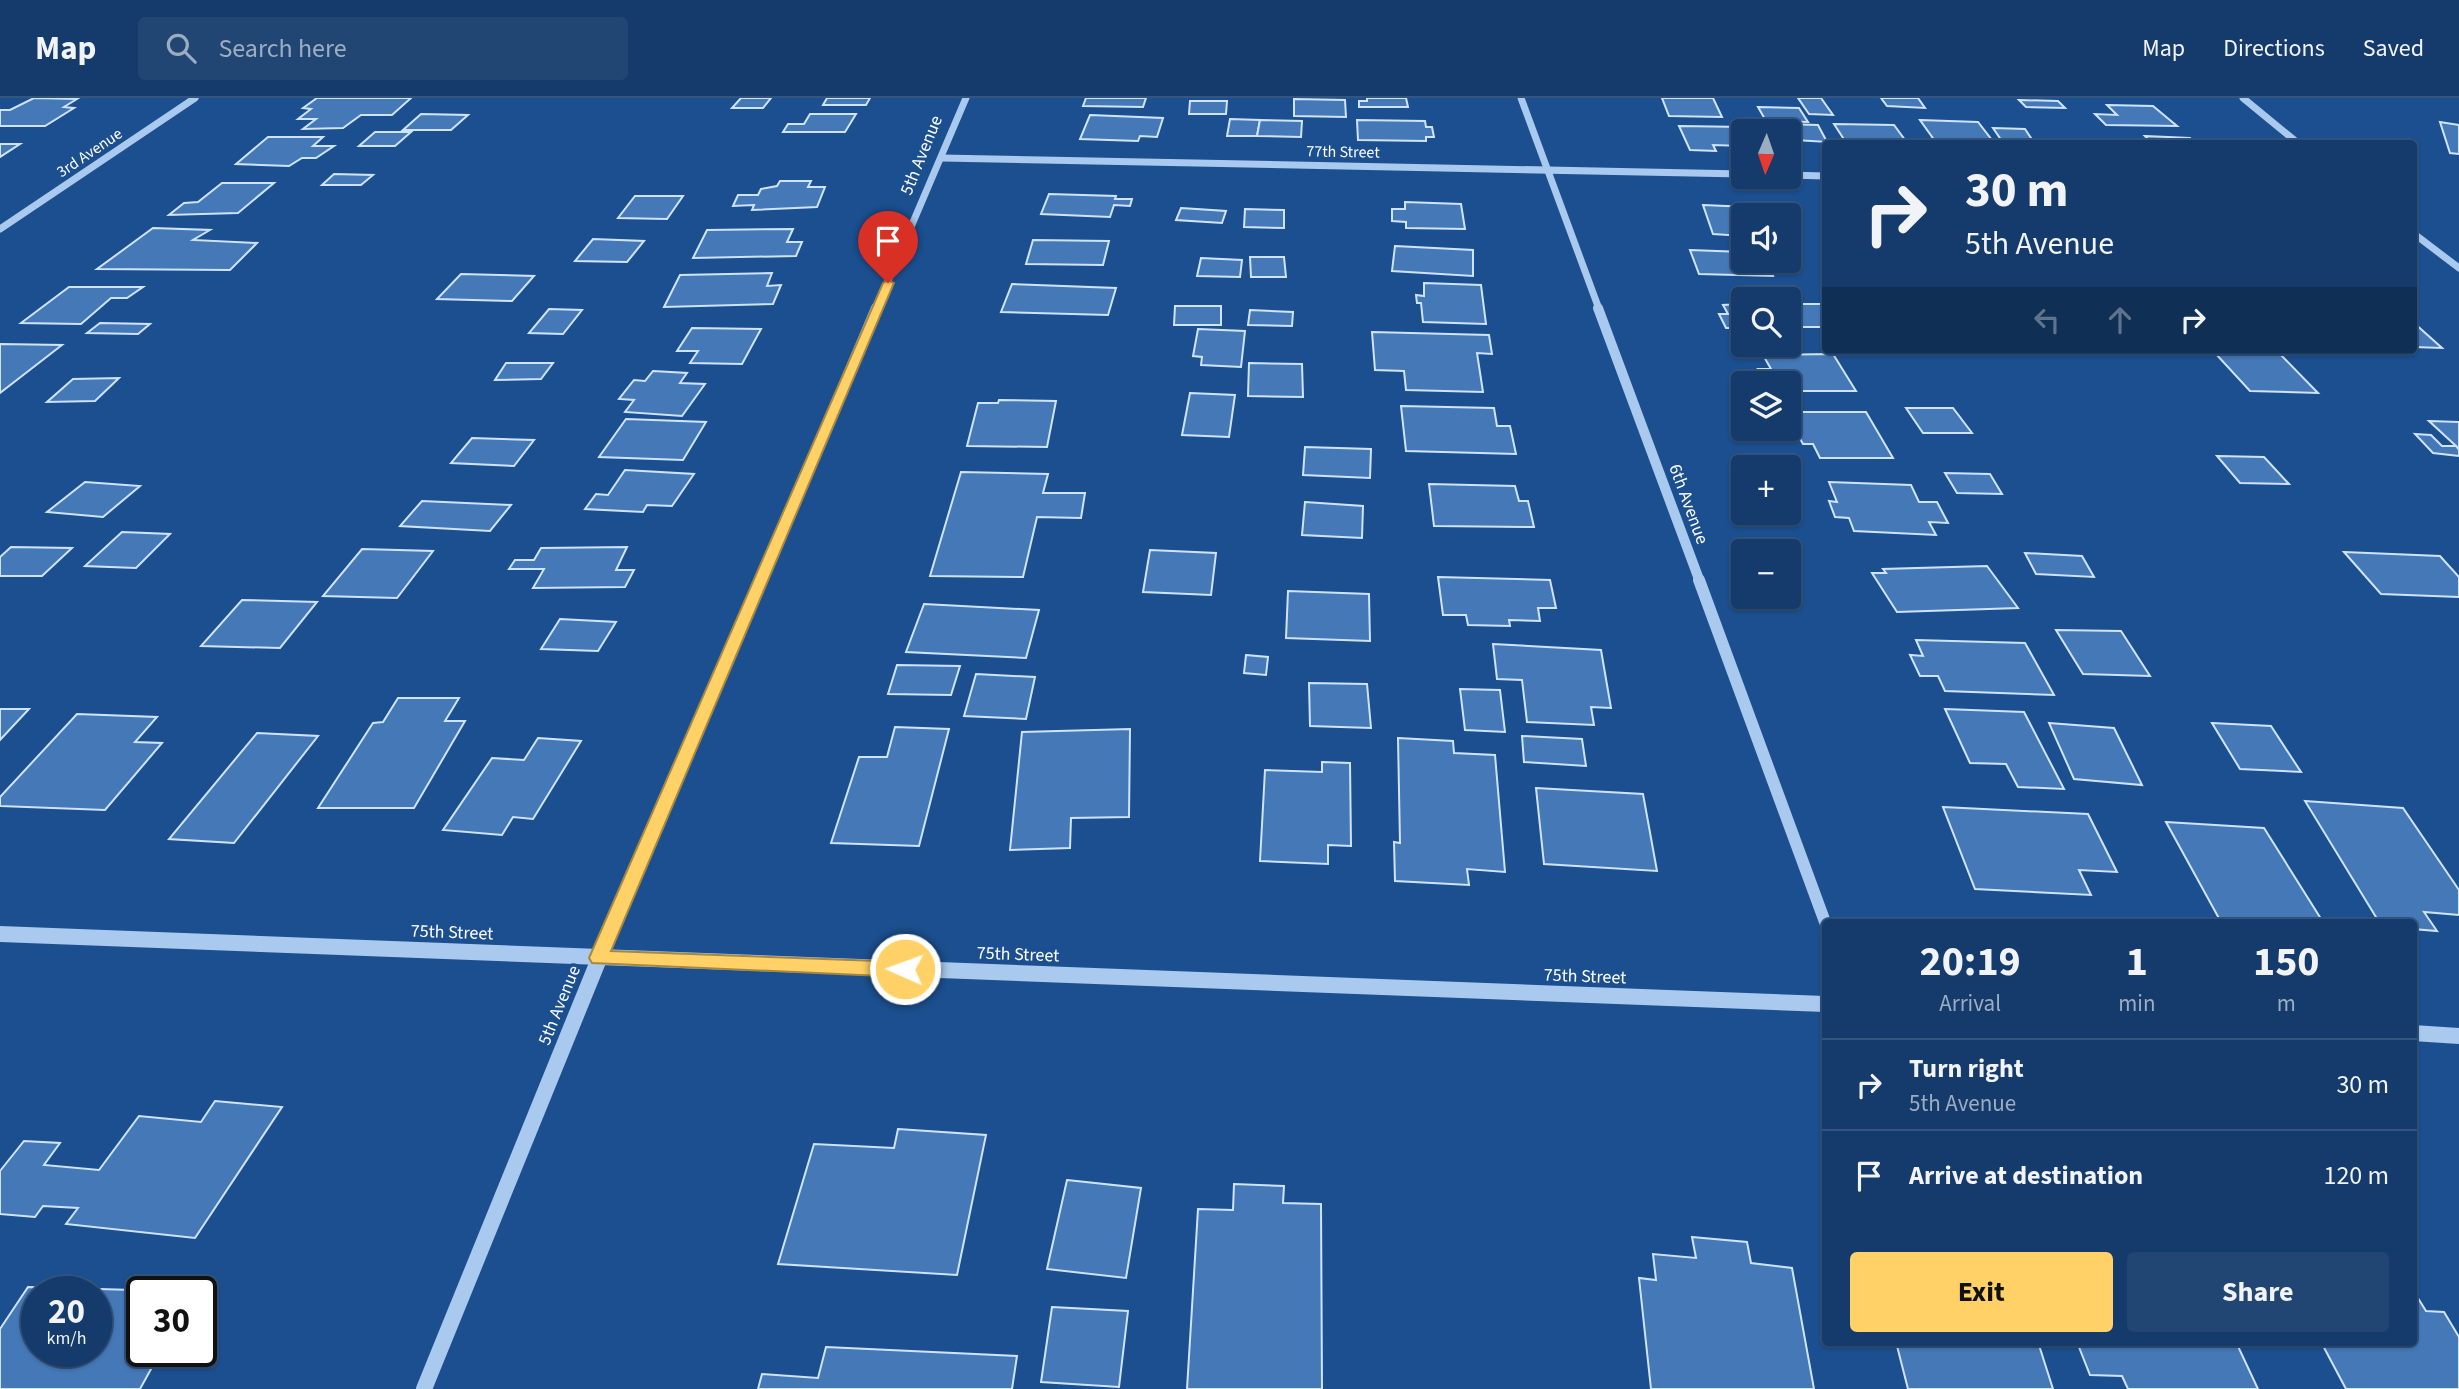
<!DOCTYPE html>
<html lang="en">
<head>
<meta charset="utf-8">
<style>
  :root { --surface:#143b6b; --page:#214673; --text:#f1f3f6; --muted:#9dadc1; --line:#33557e; --accent:#ffd166 }
  body { margin:0; font-family:"Source Sans 3",sans-serif; background:var(--page); color:var(--text); height:100vh; display:flex; flex-direction:column; font-size:26px; white-space:nowrap }
  * { box-sizing:border-box; margin:0 }
  p { font-size:23px; color:var(--muted) }
  .icon { flex:none; width:38px; height:38px; fill:none; stroke:currentColor; stroke-width:2; stroke-linecap:round; stroke-linejoin:round }
  .map { position:relative; flex:1; overflow:hidden }
  .sheet { position:absolute; left:1822px; top:821px; width:595px; height:427px; display:flex; flex-direction:column; background:var(--surface); border-radius:7px; box-shadow:0 2px 5px #0004,0 0 0 2px var(--line) }
  .sheet>* { flex:none }
  .guide { position:absolute; left:1822px; top:42px; width:595px; height:214px; border-radius:7px; box-shadow:0 2px 5px #0004,0 0 0 2px var(--line); background:#143b6b; color:var(--text); overflow:hidden }
  .needle { width:46px; rotate:182deg }
  .tools { position:absolute; left:1731px; top:21px; display:grid; gap:14px }
  .tools a { display:grid; place-items:center; width:70px; height:70px; border-radius:7px; background:var(--surface); box-shadow:0 2px 5px #0004,0 0 0 2px var(--line); font-size:35px }
  .speed { position:absolute; left:21px; top:1178px; display:flex; gap:14px; font-size:35px; font-weight:700; text-align:center }
  .speed>* { display:grid; place-content:center; width:91px; height:91px; border-radius:50%; background:var(--surface); box-shadow:0 2px 5px #0004,0 0 0 2px var(--line); line-height:1 }
  .speed small { font-size:18px; font-weight:400 }
  .speed .limit { border:4px solid #111; border-radius:10px; background:#fff; color:#111 }
  .pin { position:absolute; display:grid; place-items:center; width:60px; height:60px; color:#fff; margin:-72px -30px; border-radius:50% 50% 50% 0; rotate:-45deg; box-shadow:0 0 7px #0007 }
  .pin .icon { rotate:45deg }
  .me { position:absolute; width:77px; margin:-38px; rotate:272deg; stroke-linejoin:round; filter:drop-shadow(0 0 5px #0008) }
  .turn { display:flex; align-items:center; gap:24px; height:147px; padding:0 28px; font-size:32px }
  .turn .icon { width:91px; height:91px; stroke-width:2.5 }
  .turn b { display:block; font-size:49px; line-height:60px }
  .lanes { display:flex; align-items:center; height:66px; padding:0 28px; background:#0003; justify-content:center; gap:35px; direction:ltr }
  .lanes .off { opacity:.35 }
  .eta { display:flex; justify-content:space-evenly; align-items:center; height:119px; text-align:center }
  .eta b { font-size:42px; font-weight:700; line-height:49px }
  .primary-button { display:flex; gap:14px; margin-top:auto; padding:14px 28px }
  .primary-button a { flex:1; height:80px; border-radius:7px; background:var(--accent); color:#111; font-size:28px; font-weight:700; line-height:80px; text-align:center }
  .primary-button a+a { background:var(--page); color:var(--text) }
  ul { padding:0; list-style:none }
  li { display:flex; align-items:center; gap:21px; height:91px; padding:0 28px; border-top:2px solid var(--line) }
  li div { flex:1 }
  li b { display:block; font-size:26px }
  li em { font-style:normal }
  header { display:flex; align-items:center; gap:42px; box-sizing:border-box; height:98px; padding:0 35px; background:var(--surface); border-bottom:2px solid var(--line) }
  header strong { font-size:33px }
  nav { display:flex; gap:38px; margin-inline-start:auto; font-size:24px }
  .search { width:490px; height:63px; background:var(--page); display:flex; align-items:center; gap:18px; box-sizing:border-box; padding:0 24px; border-radius:7px; color:var(--muted); font-size:26px }
  .map>svg:first-child { display:block }
</style>
</head>
<body>
<header>
<strong>Map</strong>
<div class="search"><svg class="icon" aria-label="search" viewBox="0 0 24 24"><circle cx="10" cy="10" r="6"/><path d="M15 15l6 6"/></svg>Search here</div>
<nav><a>Map</a><a>Directions</a><a>Saved</a></nav>
</header>
<div class="map">
<svg width="2459" height="1291" viewBox="0 0 2459 1291">
  <rect width="100%" height="100%" fill="#1b4f8f"/>
  <g fill="#4478b7" stroke="#cfe3fa" stroke-width="2" fill-rule="evenodd">
    <polygon points="34,0 77,1 64,9 74,10 45,28 0,28 0,12 10,12"/>
    <polygon points="317,0 411,0 392,17 361,17 343,30 303,31 316,21 298,21 311,11 303,10"/>
    <polygon points="741,0 771,0 763,10 732,10"/>
    <polygon points="827,0 870,0 866,7 823,7"/>
    <polygon points="1086,0 1146,0 1143,9 1083,8"/>
    <polygon points="1367,0 1406,0 1408,9 1359,9 1359,3 1367,3"/>
    <polygon points="1662,0 1713,0 1722,19 1669,18"/>
    <polygon points="1798,0 1821,0 1833,17 1809,16"/>
    <polygon points="1881,0 1918,0 1925,10 1887,8"/>
    <polygon points="1294,1 1345,2 1346,19 1294,18"/>
    <polygon points="2019,2 2058,3 2065,10 2026,9"/>
    <polygon points="1190,3 1227,3 1226,16 1189,16"/>
    <polygon points="2107,7 2153,8 2177,28 2106,27 2095,16 2117,17"/>
    <polygon points="1758,9 1799,10 1808,24 1766,23"/>
    <polygon points="421,16 468,17 451,32 403,32"/>
    <polygon points="810,16 856,16 845,34 783,34 788,26 804,26"/>
    <polygon points="1090,17 1163,20 1157,39 1140,38 1138,43 1080,41"/>
    <polygon points="1230,21 1260,22 1257,38 1227,38"/>
    <polygon points="1260,22 1302,23 1301,39 1257,38"/>
    <polygon points="1357,22 1425,23 1426,29 1432,29 1434,39 1426,39 1426,43 1358,42"/>
    <polygon points="1920,22 1978,24 1995,46 1935,43"/>
    <polygon points="2440,24 2459,27 2459,56 2450,55"/>
    <polygon points="1786,26 1818,27 1827,44 1795,42"/>
    <polygon points="1834,26 1894,27 1908,46 1847,46"/>
    <polygon points="1679,28 1745,29 1747,33 1743,33 1743,48 1713,47 1716,53 1690,52"/>
    <polygon points="1993,30 2025,31 2035,46 2004,46"/>
    <polygon points="375,34 411,34 395,48 359,48"/>
    <polygon points="2145,38 2190,40 2196,46 2139,46 2136,42 2149,42"/>
    <polygon points="268,39 323,39 313,48 334,48 316,60 302,60 289,68 236,66"/>
    <polygon points="0,46 20,46 0,59"/>
    <polygon points="334,76 373,77 361,87 322,87"/>
    <polygon points="780,83 811,83 808,89 825,89 817,109 752,112 754,107 733,108 738,97 758,97 761,91 777,88"/>
    <polygon points="222,85 274,85 238,115 169,117 184,105 198,104"/>
    <polygon points="1049,96 1116,98 1115,101 1132,101 1130,108 1114,107 1110,119 1041,116"/>
    <polygon points="635,98 683,98 667,121 618,120"/>
    <polygon points="1405,104 1461,106 1465,131 1406,130 1406,124 1392,123 1392,111 1405,111"/>
    <polygon points="1703,107 1749,109 1751,113 1759,114 1760,117 1743,117 1743,138 1713,136"/>
    <polygon points="1181,110 1226,113 1222,125 1176,122"/>
    <polygon points="1245,111 1284,112 1284,130 1244,129"/>
    <polygon points="153,130 210,132 193,142 257,145 230,172 97,171"/>
    <polygon points="793,131 787,144 802,144 796,158 693,160 707,132"/>
    <polygon points="593,141 644,143 627,164 575,163"/>
    <polygon points="1033,142 1109,143 1103,167 1026,166"/>
    <polygon points="1395,148 1473,152 1473,178 1392,173"/>
    <polygon points="1690,152 1743,154 1743,163 1766,163 1773,178 1699,176"/>
    <polygon points="1250,159 1284,159 1286,179 1251,179"/>
    <polygon points="1201,160 1242,162 1240,179 1197,178"/>
    <polygon points="772,175 767,188 781,187 773,206 664,209 680,177"/>
    <polygon points="461,176 534,178 512,203 437,201"/>
    <polygon points="1424,185 1481,187 1486,226 1423,224 1421,205 1417,205 1416,197 1424,198"/>
    <polygon points="1012,186 1116,190 1108,217 1001,214"/>
    <polygon points="69,189 143,189 127,200 111,200 81,226 21,225"/>
    <polygon points="1743,206 1743,230 1726,230 1719,216 1728,216 1723,207"/>
    <rect x="1788" y="206" width="37" height="23"/>
    <polygon points="1175,208 1221,208 1221,227 1174,227"/>
    <polygon points="549,211 582,212 563,236 529,235"/>
    <polygon points="1250,212 1293,214 1292,228 1248,227"/>
    <polygon points="2413,224 2442,250 2413,249"/>
    <polygon points="100,225 150,226 138,236 87,235"/>
    <polygon points="692,230 761,231 742,266 690,265 698,253 677,253"/>
    <polygon points="1198,231 1245,233 1241,269 1201,267 1202,259 1193,258"/>
    <polygon points="1372,234 1489,237 1492,256 1477,255 1483,294 1406,292 1404,273 1375,272"/>
    <polygon points="0,246 62,247 0,295"/>
    <polygon points="2215,255 2280,256 2318,295 2250,293"/>
    <polygon points="1833,256 1856,293 1788,293 1788,285 1766,285 1758,271 1771,271 1763,257"/>
    <polygon points="506,265 553,265 541,281 495,282"/>
    <polygon points="1249,265 1302,266 1303,299 1248,298"/>
    <polygon points="653,273 687,275 680,285 705,286 682,318 625,314 634,302 619,301 634,282 645,283"/>
    <polygon points="119,280 95,303 47,304 73,281"/>
    <polygon points="1190,295 1235,297 1229,339 1182,337"/>
    <polygon points="999,302 1056,303 1047,349 967,348 978,305 998,305"/>
    <polygon points="1401,308 1494,310 1497,328 1510,328 1516,356 1406,353"/>
    <polygon points="1906,310 1953,310 1972,335 1923,335"/>
    <polygon points="1788,314 1866,314 1893,360 1820,360 1813,346 1803,346 1788,319"/>
    <polygon points="626,321 706,324 683,362 599,359"/>
    <polygon points="2429,323 2459,324 2459,352 2456,348"/>
    <polygon points="2415,336 2431,337 2442,348 2456,348 2459,352 2459,358 2433,355"/>
    <polygon points="472,340 534,342 514,368 451,365"/>
    <polygon points="1305,349 1371,351 1370,380 1303,377"/>
    <polygon points="2217,358 2264,359 2289,386 2240,385"/>
    <polygon points="625,372 694,376 672,408 647,407 643,414 585,411 596,396 608,397"/>
    <polygon points="961,374 1048,376 1043,395 1085,395 1081,420 1037,419 1023,479 930,478"/>
    <polygon points="1945,375 1990,376 2002,396 1957,395"/>
    <polygon points="85,384 140,388 103,419 47,414"/>
    <polygon points="1829,384 1911,387 1919,404 1937,404 1948,425 1929,424 1936,437 1854,433 1849,420 1835,419 1829,403 1837,404"/>
    <polygon points="1429,386 1515,388 1519,403 1528,403 1534,429 1434,428"/>
    <polygon points="422,403 511,407 490,433 400,428"/>
    <polygon points="1305,404 1363,408 1362,440 1302,437"/>
    <polygon points="122,434 170,436 136,470 85,468"/>
    <polygon points="11,449 72,450 42,478 0,478 0,459"/>
    <polygon points="627,449 616,472 634,472 625,489 533,490 544,471 509,471 515,462 534,462 541,450"/>
    <polygon points="362,451 433,453 397,500 323,498"/>
    <polygon points="1150,452 1216,455 1211,497 1143,494"/>
    <polygon points="2344,454 2440,458 2459,479 2459,499 2381,496"/>
    <polygon points="2025,455 2082,458 2094,479 2036,476"/>
    <polygon points="1987,468 2018,510 1897,514 1872,475 1886,475 1883,471"/>
    <polygon points="1438,479 1550,482 1556,510 1538,510 1540,523 1509,522 1510,528 1468,527 1466,517 1443,517"/>
    <polygon points="1288,493 1369,496 1370,543 1286,540"/>
    <polygon points="242,502 317,504 280,550 201,548"/>
    <polygon points="924,506 1039,512 1026,560 906,554"/>
    <polygon points="560,521 616,524 598,553 541,551"/>
    <polygon points="2056,532 2121,533 2150,578 2083,576"/>
    <polygon points="1916,542 2025,545 2054,597 1945,593 1938,578 1920,578 1910,557 1923,558"/>
    <polygon points="1493,546 1601,552 1611,610 1591,609 1594,627 1527,624 1522,582 1497,581"/>
    <polygon points="1246,557 1268,559 1266,577 1244,575"/>
    <polygon points="897,567 960,568 951,597 888,596"/>
    <polygon points="976,576 1035,579 1026,621 964,618"/>
    <polygon points="1309,585 1367,586 1371,630 1310,628"/>
    <polygon points="1460,591 1500,592 1505,634 1465,632"/>
    <polygon points="398,600 459,600 445,623 465,623 414,710 318,710 373,625 383,624"/>
    <polygon points="0,611 29,611 0,642"/>
    <polygon points="1945,611 2024,614 2064,691 2018,689 2006,666 1970,665"/>
    <polygon points="77,616 157,619 135,644 162,645 105,712 0,708 0,699"/>
    <polygon points="2049,625 2114,630 2142,687 2074,681"/>
    <polygon points="2212,625 2271,628 2301,674 2240,671"/>
    <polygon points="895,629 949,631 919,748 831,745 859,659 887,659"/>
    <polygon points="1130,631 1129,719 1071,720 1070,750 1010,752 1022,634"/>
    <polygon points="257,635 318,638 234,745 169,741"/>
    <polygon points="1522,638 1582,641 1586,668 1524,664"/>
    <polygon points="538,640 581,643 533,721 513,719 502,737 443,732 492,660 524,662"/>
    <polygon points="1398,640 1453,643 1454,655 1495,657 1505,774 1467,771 1469,787 1395,783 1394,744 1400,745"/>
    <polygon points="1322,664 1350,665 1351,748 1328,747 1328,766 1260,763 1265,672 1322,674"/>
    <polygon points="1536,690 1643,696 1657,773 1544,766"/>
    <polygon points="2305,703 2403,710 2459,792 2459,817 2424,814 2437,833 2413,831 2413,824 2379,824"/>
    <polygon points="1943,709 2088,716 2117,774 2079,772 2091,797 1975,791"/>
    <polygon points="2166,724 2264,730 2323,824 2221,824"/>
    <polygon points="215,1003 282,1009 195,1140 66,1126 78,1110 43,1108 35,1119 0,1116 0,1073 24,1043 60,1045 44,1067 99,1072 139,1018 201,1024"/>
    <polygon points="898,1031 986,1037 957,1177 778,1166 814,1046 894,1050"/>
    <polygon points="1067,1082 1141,1090 1126,1180 1047,1171"/>
    <polygon points="1234,1086 1284,1088 1283,1105 1321,1106 1322,1291 1187,1291 1198,1111 1233,1112"/>
    <polygon points="1692,1139 1747,1144 1751,1165 1792,1170 1814,1291 1651,1291 1639,1180 1656,1182 1653,1156 1696,1160"/>
    <path d="M28 1189 169 1193 142 1194V1239L137 1246 142 1247V1253H161L140 1291H0V1231ZM37 1194H96V1253H37Z"/>
    <polygon points="2413,1192 2426,1213 2444,1214 2459,1239 2459,1291 2346,1291 2321,1244 2413,1244"/>
    <polygon points="1052,1209 1128,1213 1119,1289 1041,1284"/>
    <polygon points="1896,1244 2038,1244 2053,1291 1908,1291"/>
    <polygon points="2077,1244 2236,1244 2258,1291 2128,1291 2122,1278 2090,1277"/>
    <polygon points="826,1249 1017,1258 1012,1291 758,1291 762,1276 818,1280"/>
  </g>
  <g fill="none" stroke-linecap="round" stroke-linejoin="round">
    <g stroke="#a9c9ee" stroke-width="7">
      <polyline points="1521,0 1599,211"/>
      <polyline points="2243,0 2299,46"/>
      <polyline points="942,60 1743,76"/>
      <polyline points="1788,77 1825,78"/>
      <polyline points="0,131 195,0"/>
      <polyline points="2413,135 2459,170"/>
      <polyline points="876,211 966,0"/>
    </g>
    <g stroke="#a9c9ee" stroke-width="10">
      <polyline points="1598,210 1700,484"/>
      <polyline points="760,484 876,210"/>
    </g>
    <g stroke="#a9c9ee" stroke-width="12">
      <polyline points="1699,482 1825,824"/>
      <polyline points="0,836 5,836"/>
      <polyline points="609,836 760,482"/>
    </g>
    <g stroke="#a9c9ee" stroke-width="16">
      <polyline points="0,836 1825,906"/>
      <polyline points="2413,935 2459,938"/>
      <polyline points="424,1291 610,834"/>
    </g>
  </g>
  <polygon fill="#ffd166" stroke="#a68842" stroke-width="2" points="888,182 894,185 611,853 905,864 912,866 915,871 912,877 905,879 592,865 589,860 883,185"/>
  <g text-anchor="middle" stroke-width="7" stroke-linejoin="round" paint-order="stroke">
    <g font-size="16" fill="#fff" stroke="#1b4f8f">
      <text transform="translate(1343 53) rotate(1)" y="6">77th Street</text>
      <text transform="translate(89 54) rotate(-34)" y="6">3rd Avenue</text>
    </g>
    <g font-size="18" fill="#fff" stroke="#1b4f8f">
      <text transform="translate(921 57) rotate(-68)" y="6">5th Avenue</text>
      <text transform="translate(1689 406) rotate(70)" y="6">6th Avenue</text>
      <text transform="translate(452 834) rotate(2)" y="6">75th Street</text>
      <text transform="translate(1018 856) rotate(2)" y="6">75th Street</text>
      <text transform="translate(1585 878) rotate(2)" y="6">75th Street</text>
      <text transform="translate(559 907) rotate(-68)" y="6">5th Avenue</text>
    </g>
  </g>
</svg>
<div class="tools">
<a><svg class="needle" viewBox="-14 -14 28 28"><path d="M0-13l5 13h-10z" fill="#e53935"/><path d="M0 13l5-13h-10z" fill="#9dadc1"/></svg></a>
<a><svg class="icon" aria-label="sound" viewBox="0 0 24 24"><path d="M4 9h4l5-4v14l-5-4H4zM17 9q2 3 0 6"/></svg></a>
<a><svg class="icon" aria-label="search" viewBox="0 0 24 24"><circle cx="10" cy="10" r="6"/><path d="M15 15l6 6"/></svg></a>
<a><svg class="icon" aria-label="layers" viewBox="0 0 24 24"><path d="M12 4l9 5-9 5-9-5zM3 14l9 5 9-5"/></svg></a>
<a>+</a>
<a>−</a>
</div>
<div class="speed"><div>20<small>km/h</small></div><div class="limit">30</div></div>
<div class="pin" style="left:888px;top:185px;background:#d93025"><svg class="icon" aria-label="arrive" viewBox="0 0 24 24"><path d="M6 21V4h12l-3 4 3 4H6"/></svg></div>
<svg class="me" style="left:905px;top:871px" viewBox="-20 -20 40 40"><circle r="17" fill="#ffd166" stroke="#fff" stroke-width="3"/><path d="M0-11L8 9 0 5-8 9z" fill="#fff"/></svg>
<div class="guide">
<div class="turn"><svg class="icon" aria-label="right" viewBox="0 0 24 24"><path d="M7 20v-9h11M14 6l5 5-5 5"/></svg><div><b>30 m</b>5th Avenue</div></div>
<div class="lanes"><svg class="icon off" aria-label="left" viewBox="0 0 24 24"><path d="M17 20v-9H6M10 6l-5 5 5 5"/></svg><svg class="icon off" aria-label="ahead" viewBox="0 0 24 24"><path d="M12 20V5M6 11l6-6 6 6"/></svg><svg class="icon" aria-label="right" viewBox="0 0 24 24"><path d="M7 20v-9h11M14 6l5 5-5 5"/></svg></div>
</div>
<section class="sheet">
<div class="eta">
<div><b>20:19</b><p>Arrival</p></div>
<div><b>1</b><p>min</p></div>
<div><b>150</b><p>m</p></div>
</div>
<ul>
<li><svg class="icon" aria-label="right" viewBox="0 0 24 24"><path d="M7 20v-9h11M14 6l5 5-5 5"/></svg><div><b>Turn right</b><p>5th Avenue</p></div><em>30 m</em></li>
<li><svg class="icon" aria-label="arrive" viewBox="0 0 24 24"><path d="M6 21V4h12l-3 4 3 4H6"/></svg><div><b>Arrive at destination</b></div><em>120 m</em></li>
</ul>
<div class="primary-button"><a>Exit</a><a>Share</a></div>
</section>
</div>
</body>
</html>
